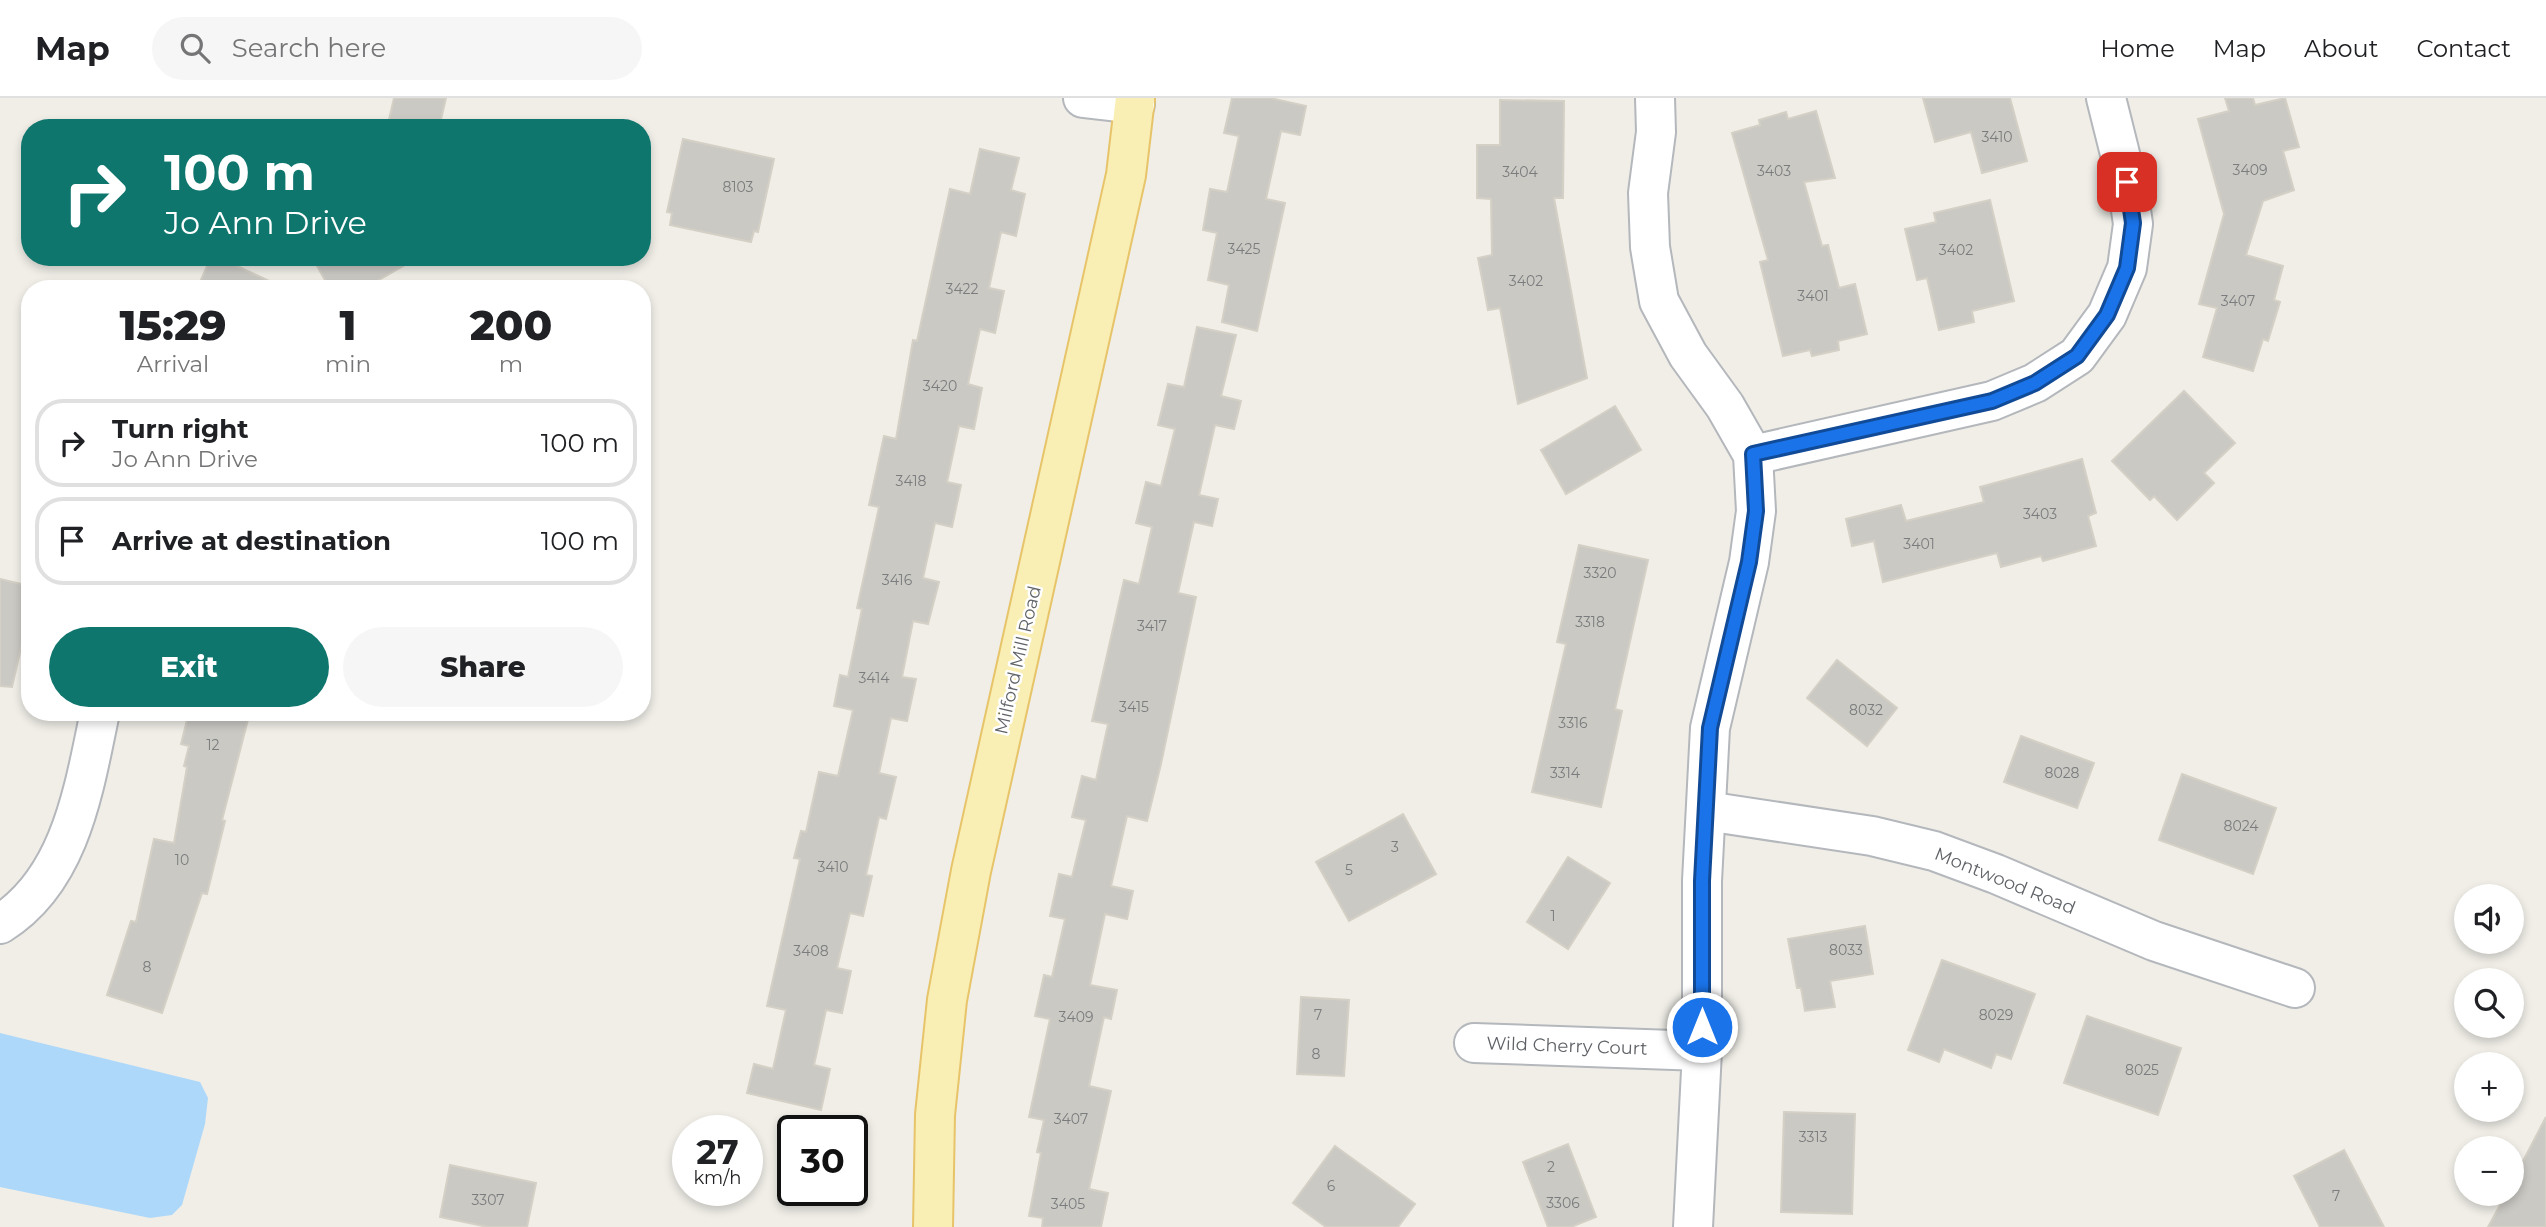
<!DOCTYPE html>
<html lang="en">
<head>
<meta charset="utf-8">
<style>
  :root { --surface:#fff; --page:#f6f6f6; --text:#202124; --muted:#757577; --line:#e0e0e0; --accent:#0f766e }
  body { margin:0; font-family:Montserrat,sans-serif; background:var(--page); color:var(--text); height:100vh; display:flex; flex-direction:column; font-size:26px; white-space:nowrap }
  * { box-sizing:border-box; margin:0 }
  p { font-size:23px; color:var(--muted) }
  .icon { flex:none; width:38px; height:38px; fill:none; stroke:currentColor; stroke-width:2; stroke-linecap:round; stroke-linejoin:round }
  .map { position:relative; flex:1; overflow:hidden }
  .panel { position:absolute; left:21px; top:182px; width:630px; height:441px; display:flex; flex-direction:column; background:var(--surface); border-radius:28px; box-shadow:0 4px 10px #0003 }
  .panel>* { flex:none }
  .top-card { position:absolute; left:21px; top:21px; width:630px; height:147px; border-radius:28px; box-shadow:0 4px 10px #0003; background:#0f766e; color:#fff; overflow:hidden }
  .controls { position:absolute; left:2454px; top:786px; display:grid; gap:14px }
  .controls a { display:grid; place-items:center; width:70px; height:70px; border-radius:50%; background:var(--surface); box-shadow:0 4px 10px #0003; font-size:35px }
  .speed { position:absolute; left:672px; top:1017px; display:flex; gap:14px; font-size:35px; font-weight:700; text-align:center }
  .speed>* { display:grid; place-content:center; width:91px; height:91px; border-radius:50%; background:var(--surface); box-shadow:0 4px 10px #0003; line-height:1 }
  .speed small { font-size:18px; font-weight:400 }
  .speed .limit { border:4px solid #111; border-radius:10px; background:#fff; color:#111 }
  .pin { position:absolute; display:grid; place-items:center; width:60px; height:60px; color:#fff; margin:-30px; border-radius:14px; box-shadow:0 4px 10px #0006 }
  .me { position:absolute; width:77px; margin:-38px; rotate:0deg; stroke-linejoin:round; filter:drop-shadow(0 0 5px #0008) }
  .turn { display:flex; align-items:center; gap:24px; height:147px; padding:0 28px; font-size:32px }
  .turn .icon { width:91px; height:91px; stroke-width:2.5 }
  .turn b { display:block; font-size:49px; line-height:60px }
  .eta { display:flex; justify-content:space-evenly; align-items:center; height:119px; text-align:center }
  .eta b { font-size:42px; font-weight:800; line-height:49px }
  .primary-button { display:flex; gap:14px; margin-top:auto; padding:14px 28px }
  .primary-button a { flex:1; height:80px; border-radius:42px; background:var(--accent); color:#fff; font-size:28px; font-weight:800; line-height:80px; text-align:center }
  .primary-button a+a { background:var(--page); color:var(--text) }
  ul { padding:0; list-style:none }
  li { display:flex; align-items:center; gap:21px; height:88px; margin:0 14px 10px; padding:0 14px; border:4px solid var(--line); border-radius:28px }
  li div { flex:1 }
  li b { display:block; font-size:26px }
  li em { font-style:normal }
  header { display:flex; align-items:center; gap:42px; box-sizing:border-box; height:98px; padding:0 35px; background:var(--surface); border-bottom:2px solid var(--line) }
  header strong { font-size:33px }
  nav { display:flex; gap:38px; margin-inline-start:auto; font-size:24px }
  .search { width:490px; height:63px; background:var(--page); display:flex; align-items:center; gap:18px; box-sizing:border-box; padding:0 24px; border-radius:38px; color:var(--muted); font-size:26px }
  .map>svg:first-child { display:block }
</style>
</head>
<body>
<header>
<strong>Map</strong>
<div class="search"><svg class="icon" aria-label="search" viewBox="0 0 24 24"><circle cx="10" cy="10" r="6"/><path d="M15 15l6 6"/></svg>Search here</div>
<nav><a>Home</a><a>Map</a><a>About</a><a>Contact</a></nav>
</header>
<div class="map">
<svg width="2546" height="1129" viewBox="0 0 2546 1129">
  <rect width="100%" height="100%" fill="#f0eee7"/>
  <polygon fill="#aed8f9" points="0,935 200,984 208,1000 205,1026 182,1107 172,1117 150,1120 0,1089"/>
  <g fill="#cbc9c4" stroke="#d4d0c6" stroke-width="2">
    <polygon points="394,0 446,0 439,30 387,30"/>
    <polygon points="1232,0 1270,0 1306,8 1300,37 1281,33 1266,101 1285,105 1257,233 1222,224 1229,187 1208,182 1217,135 1203,132 1210,91 1227,94 1239,38 1224,35"/>
    <polygon points="1923,0 2010,0 2027,63 1982,75 1971,34 1935,44"/>
    <polygon points="2225,0 2253,0 2255,7 2285,0 2299,49 2283,53 2294,92 2263,103 2246,157 2283,168 2274,202 2280,204 2268,243 2263,241 2253,273 2203,259 2217,210 2199,206 2224,116 2198,21 2229,13"/>
    <polygon points="1500,2 1564,3 1563,100 1554,100 1587,280 1518,306 1500,210 1488,212 1478,160 1492,157 1491,101 1477,100 1477,47 1500,47"/>
    <polygon points="1816,13 1835,80 1804,84 1822,148 1828,147 1839,190 1855,186 1867,236 1838,243 1839,252 1812,258 1810,252 1783,258 1760,164 1768,162 1732,35 1760,27 1759,22 1786,14 1788,21"/>
    <polygon points="683,41 774,61 758,134 754,133 751,144 670,127 672,115 667,114"/>
    <polygon points="980,51 1019,60 1011,92 1025,96 1016,138 1001,134 989,190 1004,193 995,235 980,231 968,286 982,290 974,331 959,328 947,384 961,387 952,429 935,425 923,480 939,484 928,526 913,523 902,579 916,581 907,623 891,620 879,675 896,679 886,721 879,719 866,777 872,778 863,818 850,815 837,870 851,873 842,915 826,912 814,967 830,971 821,1012 747,995 754,966 773,971 786,912 767,908 800,761 794,760 801,733 806,734 819,674 838,678 853,612 834,608 840,577 848,579 862,511 857,510 879,409 869,407 884,338 896,341 913,242 917,243 950,91 970,96"/>
    <polygon points="1990,102 2014,203 1972,213 1974,224 1939,232 1927,180 1917,182 1905,131 1936,124 1934,115"/>
    <polygon points="211,159 218,159 286,191 197,191"/>
    <polygon points="312,159 419,159 363,191 330,191"/>
    <polygon points="1197,229 1236,237 1221,298 1241,303 1234,331 1215,327 1199,397 1218,401 1212,428 1194,424 1178,495 1196,499 1161,666 1147,723 1127,718 1111,788 1133,793 1127,821 1105,816 1090,887 1117,892 1111,921 1104,919 1089,988 1111,993 1089,1091 1108,1095 1101,1129 1042,1129 1043,1120 1029,1118 1041,1055 1037,1054 1044,1022 1029,1019 1050,921 1035,918 1044,877 1052,879 1065,821 1050,818 1059,776 1072,779 1086,722 1072,719 1082,678 1096,682 1108,626 1092,623 1124,482 1139,486 1152,429 1136,425 1146,384 1161,388 1175,331 1158,327 1168,286 1184,289"/>
    <polygon points="2184,293 2235,345 2204,375 2214,385 2177,422 2154,398 2150,402 2112,363"/>
    <polygon points="1615,308 1641,352 1566,396 1541,352"/>
    <polygon points="2082,361 2096,415 2088,418 2096,448 2043,463 2041,458 2001,469 1997,455 1883,484 1874,443 1852,448 1846,421 1901,407 1906,423 1984,404 1980,389"/>
    <polygon points="1579,447 1648,462 1615,611 1622,613 1601,709 1532,694 1566,546 1557,544"/>
    <polygon points="0,481 30,488 30,512 12,589 0,588"/>
    <polygon points="1837,562 1897,610 1867,648 1807,600"/>
    <polygon points="189,614 250,614 222,722 225,723 207,796 202,795 162,915 107,897 131,823 136,824 154,741 174,745 187,669 184,668 189,648 181,646"/>
    <polygon points="2021,638 2094,665 2077,710 2004,684"/>
    <polygon points="2182,676 2276,710 2253,776 2159,742"/>
    <polygon points="1403,716 1436,776 1349,823 1316,764"/>
    <polygon points="1568,759 1610,785 1568,851 1527,824"/>
    <polygon points="1865,828 1873,876 1830,883 1835,909 1805,913 1801,890 1797,890 1788,841"/>
    <polygon points="1942,862 2035,896 2011,961 1996,956 1991,970 1944,951 1939,964 1908,952"/>
    <polygon points="1301,899 1349,902 1344,978 1297,976"/>
    <polygon points="2087,918 2181,950 2158,1017 2064,985"/>
    <polygon points="1784,1014 1855,1016 1852,1116 1781,1114"/>
    <polygon points="2546,1019 2546,1129 2488,1129 2506,1096 2511,1096 2511,1086"/>
    <polygon points="1568,1046 1596,1119 1571,1129 1548,1129 1523,1064"/>
    <polygon points="1335,1048 1415,1106 1398,1129 1326,1129 1293,1105"/>
    <polygon points="2344,1052 2384,1129 2320,1129 2294,1078"/>
    <polygon points="450,1067 536,1085 527,1129 488,1129 440,1119"/>
  </g>
  <g fill="none" stroke-linecap="round" stroke-linejoin="round">
    <defs>
      <g id="minor">
        <polyline points="1083,0 1135,6"/>
        <polyline points="1655,0 1656,34 1648,95 1650,149 1659,203 1688,257 1725,308 1753,357 1756,413 1749,464 1710,630 1702,783 1702,953 1693,1129"/>
        <polyline points="1753,357 1992,303 2035,285 2077,258 2107,217 2127,170 2133,126 2127,84 2106,0"/>
        <polyline points="1706,713 1872,738 1934,753 1996,776 2154,843 2295,890"/>
        <path d="M0 826C71 782 84 690 100 614"/>
        <polyline points="1474,945 1702,953"/>
      </g>
      <polyline id="major" points="933,1129 935,1017 947,902 971,773 1126,77 1135,0"/>
    </defs>
    <use href="#minor" stroke="#b4b7bb" stroke-width="42"/>
    <use href="#major" stroke="#e7c469" stroke-width="42"/>
    <use href="#minor" stroke="#fff" stroke-width="38"/>
    <use href="#major" stroke="#f9eeb3" stroke-width="38"/>
  </g>
  <g fill="none" stroke-linecap="round" stroke-linejoin="round">
    <defs>
      <polyline id="route" points="1702,929 1702,783 1710,630 1749,464 1756,413 1753,356 1992,303 2035,285 2077,258 2107,217 2127,170 2133,125 2127,84"/>
    </defs>
    <use href="#route" stroke="#114b97" stroke-width="18"/>
    <use href="#route" stroke="#1a73e8" stroke-width="12"/>
  </g>
  <g text-anchor="middle" stroke-width="5" stroke-linejoin="round" paint-order="stroke">
    <g font-size="14" fill="#7a7c7e">
      <text x="1997" y="44">3410</text>
      <text x="2250" y="77">3409</text>
      <text x="1774" y="78">3403</text>
      <text x="1520" y="79">3404</text>
      <text x="738" y="94">8103</text>
      <text x="1244" y="156">3425</text>
      <text x="1956" y="157">3402</text>
      <text x="1526" y="188">3402</text>
      <text x="962" y="196">3422</text>
      <text x="1813" y="203">3401</text>
      <text x="2238" y="208">3407</text>
      <text x="940" y="293">3420</text>
      <text x="911" y="388">3418</text>
      <text x="2040" y="421">3403</text>
      <text x="1919" y="451">3401</text>
      <text x="1600" y="480">3320</text>
      <text x="897" y="487">3416</text>
      <text x="1590" y="529">3318</text>
      <text x="1152" y="533">3417</text>
      <text x="874" y="585">3414</text>
      <text x="1134" y="614">3415</text>
      <text x="1866" y="617">8032</text>
      <text x="1573" y="630">3316</text>
      <text x="213" y="652">12</text>
      <text x="1565" y="680">3314</text>
      <text x="2062" y="680">8028</text>
      <text x="2241" y="733">8024</text>
      <text x="1395" y="754">3</text>
      <text x="182" y="767">10</text>
      <text x="833" y="774">3410</text>
      <text x="1349" y="777">5</text>
      <text x="1553" y="823">1</text>
      <text x="1846" y="857">8033</text>
      <text x="811" y="858">3408</text>
      <text x="147" y="874">8</text>
      <text x="1318" y="922">7</text>
      <text x="1996" y="922">8029</text>
      <text x="1076" y="924">3409</text>
      <text x="1316" y="961">8</text>
      <text x="2142" y="977">8025</text>
      <text x="1071" y="1026">3407</text>
      <text x="1813" y="1044">3313</text>
      <text x="1551" y="1074">2</text>
      <text x="1331" y="1093">6</text>
      <text x="2336" y="1103">7</text>
      <text x="488" y="1107">3307</text>
      <text x="1563" y="1110">3306</text>
      <text x="1068" y="1111">3405</text>
    </g>
    <g font-size="18" fill="#5f6266" stroke="#fff">
      <text transform="translate(1018 562) rotate(-77)" y="6">Milford Mill Road</text>
      <text transform="translate(2005 783) rotate(22)" y="6">Montwood Road</text>
      <text transform="translate(1567 948) rotate(2)" y="6">Wild Cherry Court</text>
    </g>
  </g>
</svg>
<div class="controls">
<a><svg class="icon" aria-label="sound" viewBox="0 0 24 24"><path d="M4 9h4l5-4v14l-5-4H4zM17 9q2 3 0 6"/></svg></a>
<a><svg class="icon" aria-label="search" viewBox="0 0 24 24"><circle cx="10" cy="10" r="6"/><path d="M15 15l6 6"/></svg></a>
<a>+</a>
<a>−</a>
</div>
<div class="speed"><div>27<small>km/h</small></div><div class="limit">30</div></div>
<div class="pin" style="left:2127px;top:84px;background:#d93025"><svg class="icon" aria-label="arrive" viewBox="0 0 24 24"><path d="M6 21V4h12l-3 4 3 4H6"/></svg></div>
<svg class="me" style="left:1702px;top:929px" viewBox="-20 -20 40 40"><circle r="17" fill="#1a73e8" stroke="#fff" stroke-width="3"/><path d="M0-11L8 9 0 5-8 9z" fill="#fff"/></svg>
<div class="top-card">
<div class="turn"><svg class="icon" aria-label="right" viewBox="0 0 24 24"><path d="M7 20v-9h11M14 6l5 5-5 5"/></svg><div><b>100 m</b>Jo Ann Drive</div></div>
</div>
<section class="panel">
<div class="eta">
<div><b>15:29</b><p>Arrival</p></div>
<div><b>1</b><p>min</p></div>
<div><b>200</b><p>m</p></div>
</div>
<ul>
<li><svg class="icon" aria-label="right" viewBox="0 0 24 24"><path d="M7 20v-9h11M14 6l5 5-5 5"/></svg><div><b>Turn right</b><p>Jo Ann Drive</p></div><em>100 m</em></li>
<li><svg class="icon" aria-label="arrive" viewBox="0 0 24 24"><path d="M6 21V4h12l-3 4 3 4H6"/></svg><div><b>Arrive at destination</b></div><em>100 m</em></li>
</ul>
<div class="primary-button"><a>Exit</a><a>Share</a></div>
</section>
</div>
</body>
</html>
